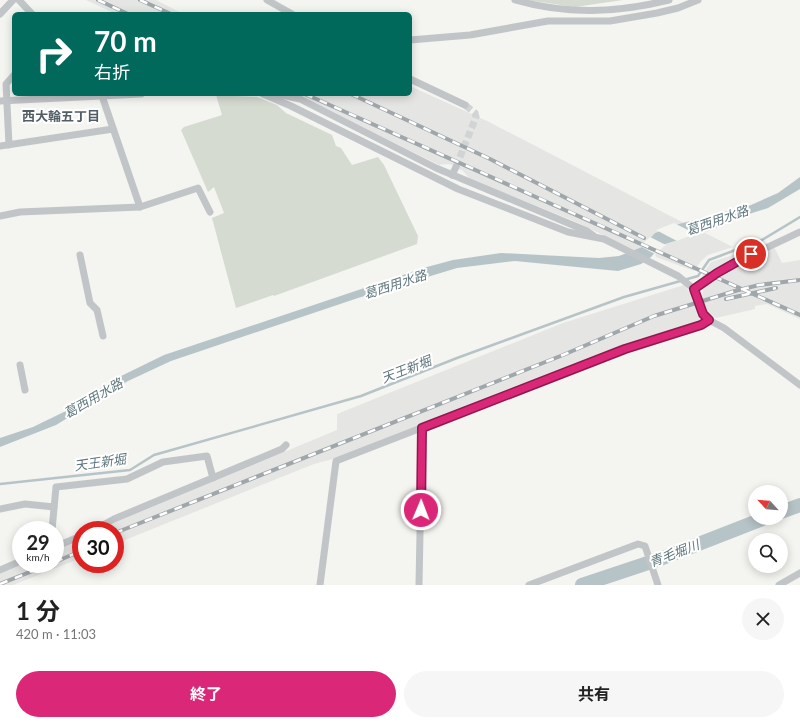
<!DOCTYPE html>
<html lang="ja">
<head>
<meta charset="utf-8">
<style>
  :root { --surface:#fff; --page:#f6f6f6; --text:#222; --muted:#767676; --accent:#db2777 }
  body { margin:0; font-family:Lato,"Noto Sans JP",sans-serif; background:var(--page); color:var(--text); height:100vh; display:flex; flex-direction:column; font-size:15px; white-space:nowrap }
  * { box-sizing:border-box; margin:0 }
  p { font-size:13px; color:var(--muted) }
  .icon { flex:none; width:22px; height:22px; fill:none; stroke:currentColor; stroke-width:2; stroke-linecap:round; stroke-linejoin:round }
  .map { position:relative; height:585px; overflow:hidden }
  .drawer { display:flex; flex-direction:column; background:var(--surface); flex:1 }
  .drawer>* { flex:none }
  .guide { position:absolute; left:12px; top:12px; width:400px; height:84px; border-radius:6px; box-shadow:0 2px 10px #0003; background:#00695c; color:#fff; overflow:hidden }
  .needle { width:26px; rotate:296deg }
  .tools { position:absolute; left:748px; top:485px; display:grid; gap:8px }
  .tools a { display:grid; place-items:center; width:40px; height:40px; border-radius:50%; background:var(--surface); box-shadow:0 2px 10px #0003; font-size:20px }
  .speed { position:absolute; left:12px; top:521px; display:flex; gap:8px; font-size:20px; font-weight:700; text-align:center }
  .speed>* { display:grid; place-content:center; width:52px; height:52px; border-radius:50%; background:var(--surface); box-shadow:0 2px 10px #0003; line-height:1 }
  .speed small { font-size:10px; font-weight:400 }
  .speed .limit { border:6px solid #d22; background:#fff; color:#111 }
  .pin { position:absolute; display:grid; place-items:center; width:34px; height:34px; color:#fff; margin:-17px; border:2px solid #fff; border-radius:50%; box-shadow:0 1px 4px #0007 }
  .me { position:absolute; width:44px; margin:-22px; rotate:1deg; stroke-linejoin:round; filter:drop-shadow(0 0 3px #0008) }
  .turn { display:flex; align-items:center; gap:14px; height:84px; padding:0 16px; font-size:18px }
  .turn .icon { width:52px; height:52px; stroke-width:2.5 }
  .turn b { display:block; font-size:28px; line-height:34px }
  .round { display:grid; place-items:center; flex:none; width:42px; height:42px; border-radius:21px; background:var(--page) }
  .head { display:flex; align-items:center; justify-content:space-between; height:68px; padding:0 16px }
  h1 { font-size:24px; font-weight:700; line-height:30px }
  .button { display:flex; gap:8px; margin-top:auto; padding:8px 16px }
  .button a { flex:1; height:46px; border-radius:24px; background:var(--accent); color:#fff; font-size:16px; font-weight:700; line-height:46px; text-align:center }
  .button a+a { background:var(--page); color:var(--text) }
  .map>svg:first-child { display:block }
</style>
</head>
<body>
<div class="map">
<svg width="800" height="585" viewBox="0 0 800 585">
  <rect width="100%" height="100%" fill="#f4f4f0"/>
  <g fill="#e5e5e4">
    <polygon points="86,0 156,0 183,14 116,14"/>
    <polygon points="410,86 487,121 684,223 653,237 642,247 634,250 574,221 470,179 463,171 449,164 439,165 296,94 410,94"/>
    <polygon points="703,232 733,247 708,255 701,261 694,271 656,257 655,253 662,245"/>
    <polygon points="774,247 782,263 800,260 800,319 767,304 755,306 755,309 716,318 706,311 702,299 703,288 710,280 752,257"/>
    <polygon points="740,253 745,254 704,278 702,276 711,262"/>
    <polygon points="684,285 693,296 700,311 701,317 698,323 333,459 314,464 115,544 115,530 103,530 116,522 337,430 337,414 563,323"/>
    <polygon points="81,540 81,558 13,585 0,585 0,574 23,564 55,564 55,551"/>
  </g>
  <g fill="#d5dbd1">
    <polygon points="526,0 623,0 575,7"/>
    <polygon points="216,95 257,97 277,105 286,113 332,135 336,146 341,148 352,165 378,157 384,165 418,236 417,244 274,296 273,295 236,308 212,218 224,213 214,187 208,192 181,130 184,127 222,115"/>
  </g>
  <polygon fill="#b7c4c7" points="800,177 800,189 768,208 727,221 714,229 662,245 651,257 641,264 618,271 515,261 457,268 358,298 171,361 128,381 56,425 0,447 0,438 33,427 70,409 113,380 164,355 427,267 453,260 501,253 599,258 619,256 642,247 655,233 679,224 751,205 778,193"/>
  <g fill="#f4f4f0">
    <polygon points="674,223 696,234 677,241 656,230"/>
    <polygon points="650,237 666,245 655,254 640,246"/>
  </g>
  <g fill="none" stroke-linecap="round" stroke-linejoin="round">
    <polyline stroke="#b7c4c7" stroke-width="2.5" points="0,484 130,470 154,455 361,396 457,358 624,297 698,276 709,260 762,240 800,217"/>
    <g stroke="#b7c4c7" stroke-width="14">
      <polyline points="781,512 800,505"/>
      <polyline points="582,585 660,559 765,518"/>
    </g>
    <polyline stroke="#d0d4d4" stroke-width="7" stroke-dasharray="7 3.5" stroke-linecap="butt" points="456,167 476,117 475,113 465,105"/>
    <g stroke="#c2c5c8" stroke-width="7">
      <polyline points="19,0 32,14"/>
      <polyline points="267,0 292,14"/>
      <path d="M515 0C567 15 616 13 669 0"/>
      <polyline points="0,14 13,0"/>
      <polyline points="410,40 470,35 548,21 610,21 657,13 678,8 698,0"/>
      <polyline points="410,79 465,105"/>
      <polyline points="263,94 291,106 458,189 568,232 604,239 678,276 694,289 703,314 709,320 724,328 800,385"/>
      <polyline points="102,96 140,207"/>
      <polyline points="271,96 282,95 300,99 436,168 587,231 594,236"/>
      <polyline points="0,101 141,94"/>
      <polyline points="9,145 6,84 14,75"/>
      <polyline points="0,146 113,129"/>
      <polyline points="452,175 456,167"/>
      <polyline points="0,216 20,212 140,207 198,188 210,212"/>
      <polyline points="80,255 90,303 97,310 103,336"/>
      <polyline points="694,289 736,262 800,232"/>
      <polyline points="20,365 25,390"/>
      <polyline points="0,509 25,504 54,507"/>
      <polyline points="52,530 56,487 127,479 163,462 207,456 213,478"/>
      <polyline points="94,530 114,519 282,449 286,445"/>
      <polyline points="55,547 81,536"/>
      <polyline points="0,570 21,561"/>
      <polyline points="320,585 336,461 625,349 701,325 709,320"/>
      <polyline points="419,585 422,428"/>
      <polyline points="529,585 638,544 645,546 658,585"/>
      <polyline points="779,585 800,573"/>
    </g>
    <defs>
      <g id="rail">
        <polyline points="98,0 128,14"/>
        <polyline points="140,0 171,14"/>
        <path d="M305 94C470 167 635 241 800 315"/>
        <polyline points="351,94 490,159 644,238"/>
        <polyline points="726,299 776,288"/>
        <polyline points="115,533 563,355 654,316 735,291 759,285 800,280"/>
        <polyline points="55,562 81,551"/>
        <polyline points="0,584 50,564"/>
      </g>
    </defs>
    <use href="#rail" stroke="#a0a7ab" stroke-width="4"/>
    <use href="#rail" stroke="#fff" stroke-width="2.5" stroke-dasharray="8" stroke-linecap="butt"/>
  </g>
  <g fill="none" stroke-linecap="round" stroke-linejoin="round">
    <defs>
      <polyline id="route" points="421,510 422,428 625,349 701,325 709,320 703,314 694,289 717,273 751,254"/>
    </defs>
    <use href="#route" stroke="#8e194d" stroke-width="10"/>
    <use href="#route" stroke="#db2777" stroke-width="7"/>
  </g>
  <g text-anchor="middle" stroke-width="4" stroke-linejoin="round" paint-order="stroke">
    <g font-size="13" font-weight="bold" fill="#525e66" stroke="#fff">
      <text x="61" y="121">西大輪五丁目</text>
    </g>
    <g font-size="13" font-style="italic" fill="#5f777e" stroke="#fff">
      <text transform="translate(717 220) rotate(-19)" y="5">葛西用水路</text>
      <text transform="translate(395 284) rotate(-18)" y="5">葛西用水路</text>
      <text transform="translate(406 369) rotate(-21)" y="5">天王新堀</text>
      <text transform="translate(93 398) rotate(-30)" y="5">葛西用水路</text>
      <text transform="translate(100 462) rotate(-8)" y="5">天王新堀</text>
      <text transform="translate(674 553) rotate(-21)" y="5">青毛堀川</text>
    </g>
  </g>
</svg>
<div class="tools">
<a><svg class="needle" viewBox="-14 -14 28 28"><path d="M0-13l5 13h-10z" fill="#e53935"/><path d="M0 13l5-13h-10z" fill="#767676"/></svg></a>
<a><svg class="icon" aria-label="search" viewBox="0 0 24 24"><circle cx="10" cy="10" r="6"/><path d="M15 15l6 6"/></svg></a>
</div>
<div class="speed"><div>29<small>km/h</small></div><div class="limit">30</div></div>
<div class="pin" style="left:751px;top:254px;background:#d93025"><svg class="icon" aria-label="arrive" viewBox="0 0 24 24"><path d="M6 21V4h12l-3 4 3 4H6"/></svg></div>
<svg class="me" style="left:421px;top:510px" viewBox="-20 -20 40 40"><circle r="17" fill="#db2777" stroke="#fff" stroke-width="3"/><path d="M0-11L8 9 0 5-8 9z" fill="#fff"/></svg>
<div class="guide">
<div class="turn"><svg class="icon" aria-label="right" viewBox="0 0 24 24"><path d="M7 20v-9h11M14 6l5 5-5 5"/></svg><div><b>70 m</b>右折</div></div>
</div>
</div>
<section class="drawer">
<div class="head"><div><h1>1 分</h1><p>420 m · 11:03</p></div><a class="round"><svg class="icon" aria-label="close" viewBox="0 0 24 24"><path d="M6 6l12 12M18 6L6 18"/></svg></a></div>
<div class="button"><a>終了</a><a>共有</a></div>
</section>
</body>
</html>
